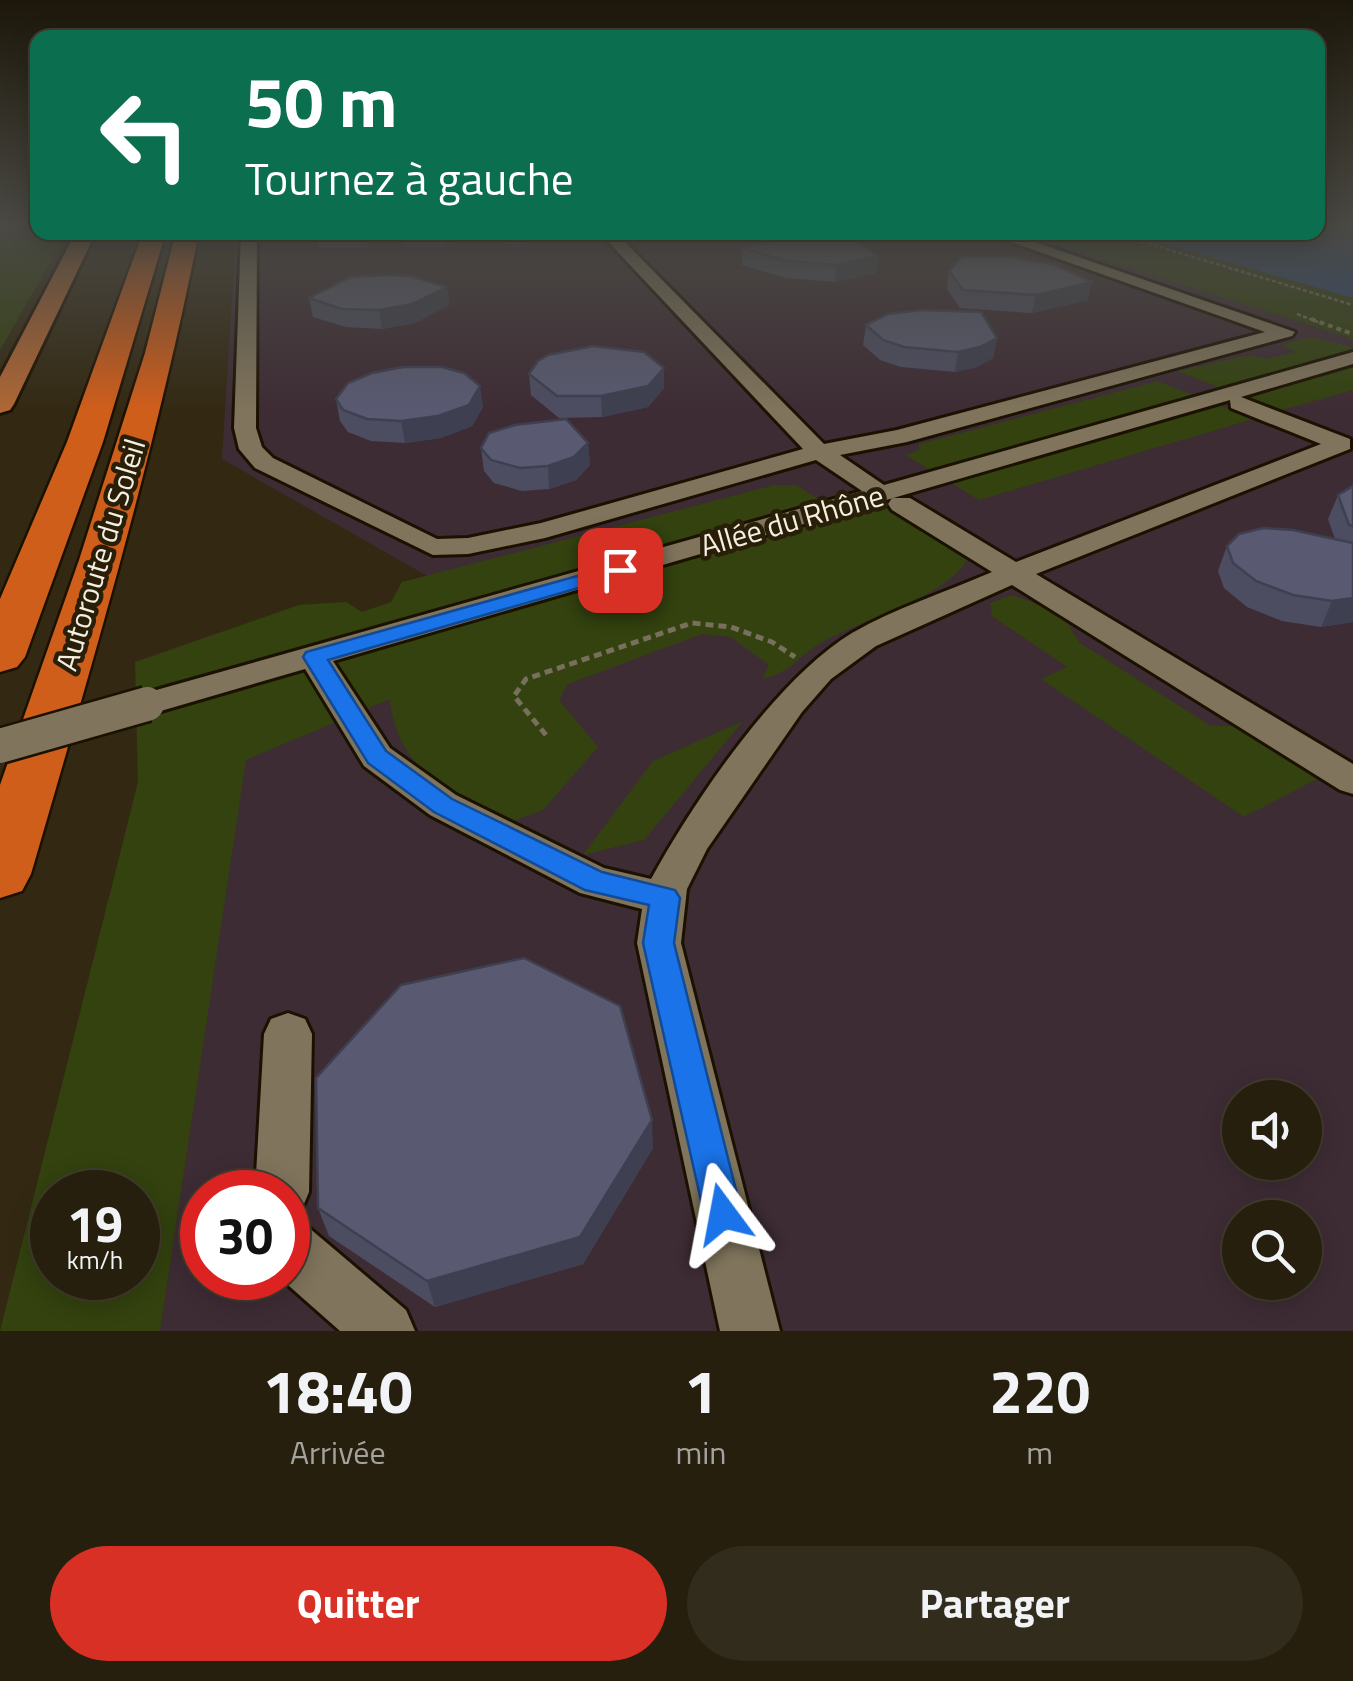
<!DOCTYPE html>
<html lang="fr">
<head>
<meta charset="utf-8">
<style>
  :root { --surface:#261f0e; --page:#322c1c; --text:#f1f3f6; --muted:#a4a29e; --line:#423d2e; --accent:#d93025 }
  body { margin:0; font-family:"Titillium Web",sans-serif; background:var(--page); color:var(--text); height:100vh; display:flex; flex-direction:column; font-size:38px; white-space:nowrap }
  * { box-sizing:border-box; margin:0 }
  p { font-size:32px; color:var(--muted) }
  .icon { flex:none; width:55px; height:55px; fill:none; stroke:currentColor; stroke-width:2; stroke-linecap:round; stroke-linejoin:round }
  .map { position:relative; height:1331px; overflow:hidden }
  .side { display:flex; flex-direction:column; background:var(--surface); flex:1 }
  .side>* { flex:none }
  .hud { position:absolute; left:30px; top:30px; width:1295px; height:210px; border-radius:20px; box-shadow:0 5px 25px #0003,0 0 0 2px var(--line); background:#0b6e4f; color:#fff; overflow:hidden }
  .fabs { position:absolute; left:1222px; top:1080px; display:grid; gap:20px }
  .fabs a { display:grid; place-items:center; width:100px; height:100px; border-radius:50%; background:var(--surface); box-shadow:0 5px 25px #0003,0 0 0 2px var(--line); font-size:50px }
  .speed { position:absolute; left:30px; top:1170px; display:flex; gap:20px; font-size:50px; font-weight:700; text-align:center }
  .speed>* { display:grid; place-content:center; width:130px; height:130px; border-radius:50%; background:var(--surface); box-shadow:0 5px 25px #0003,0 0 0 2px var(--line); line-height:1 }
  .speed small { font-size:25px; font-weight:400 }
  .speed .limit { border:15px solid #d22; background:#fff; color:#111 }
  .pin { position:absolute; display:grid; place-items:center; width:85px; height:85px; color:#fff; margin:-42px; border-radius:20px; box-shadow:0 5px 15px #0006 }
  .me { position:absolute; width:110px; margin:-55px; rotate:347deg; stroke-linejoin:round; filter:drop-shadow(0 0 8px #0008) }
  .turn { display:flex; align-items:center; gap:35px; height:210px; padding:0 50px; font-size:45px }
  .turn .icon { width:130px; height:130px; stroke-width:2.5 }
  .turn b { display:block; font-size:70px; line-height:85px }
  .eta { display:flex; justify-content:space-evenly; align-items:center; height:170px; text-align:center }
  .eta b { font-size:60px; font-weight:700; line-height:70px }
  .button { display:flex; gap:20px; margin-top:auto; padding:20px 50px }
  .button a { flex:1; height:115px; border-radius:60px; background:var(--accent); color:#fff; font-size:40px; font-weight:700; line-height:115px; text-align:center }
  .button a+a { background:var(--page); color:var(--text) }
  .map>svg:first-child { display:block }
</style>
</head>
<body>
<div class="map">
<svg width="1353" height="1331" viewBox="0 0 1353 1331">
  <rect width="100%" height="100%" fill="#332913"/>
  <path fill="#3e2c35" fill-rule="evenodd" d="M236 233H1020L1353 339V1331H160L245 760 431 578 222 459ZM1240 1098H1305V1162H1240ZM202 1192H288V1278H202ZM1240 1218H1305V1282H1240Z"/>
  <g fill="#33420f" fill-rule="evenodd">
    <polygon points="0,225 37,225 38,232 67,233 0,350"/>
    <polygon points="1020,233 1126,233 1353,298 1353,339"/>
    <polygon points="1310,337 1353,347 1353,390 1278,411 1177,371 1250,355 1266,359 1296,352 1282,345"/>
    <polygon points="1158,381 1253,419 979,500 906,455 919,450 919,444"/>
    <path d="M775 485H796L843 514 880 503 967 560C943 600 856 620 816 646 799 657 784 677 763 678L769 665 731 637 702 634 568 684 559 700 598 747 543 810 500 826C449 795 395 765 390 699L246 760 160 1331H0L138 782 135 662 299 605 346 602 362 612 391 602 402 582ZM52 1192H138V1278H52Z"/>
    <polygon points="1013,595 1061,614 1080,643 1211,726 1237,726 1319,778 1244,817 1041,679 1067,667 992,616 990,603"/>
    <polygon points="743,721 644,840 583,855 653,761"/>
  </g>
  <polygon fill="#314978" points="1318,227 1353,235 1353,298 1126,233 1318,232"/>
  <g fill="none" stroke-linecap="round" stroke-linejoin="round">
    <defs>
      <g id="minor">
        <path d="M241 232H257L256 428 262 447 273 458 437 539 468 538 541 523 803 449 599 232H615L824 444 897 430 1265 332 983 232H1006L1295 332 1292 336 907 442 840 455 884 485 1353 352V364L1241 397 1350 439V449L1036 574 1353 764V794L1340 790 1012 585 876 646 831 679 802 712 707 849 687 889 681 943 780 1331H720L637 943 642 909 580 893 430 815 364 766 305 669 147 715 135 712 130 704 135 696 862 491 816 460 545 538 468 554 433 555 255 468 239 449 234 428ZM1230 400 1231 408 1321 444 1016 562 910 498H892L888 504 892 510 992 572C946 592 895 608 852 633 776 679 694 801 651 879L604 868 456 795 390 748 333 661Z"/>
        <polygon points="288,1013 305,1019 312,1034 309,1192 301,1211 288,1216 288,1192 255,1192 264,1034 271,1019"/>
        <polygon points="288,1219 308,1227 406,1310 415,1331 340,1331 280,1278 288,1278"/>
      </g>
      <polygon id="major" points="76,232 96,232 14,404 10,410 0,413 0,377"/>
      <g id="highway">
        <polygon points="143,232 166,232 103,442 25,657 17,667 0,672 0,599 67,442"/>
        <path d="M176 232H199C156 450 93 661 31 874L22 891 0 898V785L79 560 145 353Z"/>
      </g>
    </defs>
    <use href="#minor" stroke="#1b1100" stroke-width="6"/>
    <use href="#major" stroke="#1b1100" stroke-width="6"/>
    <use href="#highway" stroke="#1b1100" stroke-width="5"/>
    <g stroke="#78705d" stroke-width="2.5" stroke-dasharray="4 2.5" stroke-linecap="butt">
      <polyline points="1337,225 1353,229"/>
      <polyline points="1110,232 1353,305"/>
      <polyline points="1297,314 1318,322"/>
    </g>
    <polyline stroke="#78705d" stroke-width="4" stroke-dasharray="5 4" stroke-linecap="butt" points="1311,319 1353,334"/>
    <polyline stroke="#78705d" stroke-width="5" stroke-dasharray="8 5" stroke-linecap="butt" points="546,735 514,696 526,679 692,623 731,627 772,642 795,657"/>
    <use href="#minor" fill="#80745c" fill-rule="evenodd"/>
    <use href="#major" fill="#b06735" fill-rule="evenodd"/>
    <use href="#highway" fill="#d05e1b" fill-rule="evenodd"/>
    <defs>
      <polyline id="minor-bridge" points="0,746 147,704"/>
    </defs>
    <use href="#minor-bridge" stroke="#1b1100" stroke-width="39" stroke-linecap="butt"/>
    <use href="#minor-bridge" stroke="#80745c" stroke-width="34"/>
  </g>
  <g fill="#4d4d62">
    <polygon points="310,232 373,232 367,248 320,248"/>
    <polygon points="382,232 459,232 456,244 445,247 408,247"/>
    <polygon points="487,232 544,232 544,236 520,247 493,238"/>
    <polygon points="742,248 878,256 876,273 835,282 786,278 742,265"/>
    <polygon points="949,271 1088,300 1032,313 960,308 947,289"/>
    <polygon points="447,287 449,305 415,323 382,329 346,327 313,317 309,298"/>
    <polygon points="866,325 997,338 993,358 977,367 955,372 901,367 880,360 863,345"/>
    <polygon points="529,374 664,388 648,407 602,417 559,418 531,395"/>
    <polygon points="336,399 483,407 472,426 441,438 405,443 371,441 348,432 340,421"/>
    <polygon points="588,443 590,465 576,480 549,489 522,491 494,483 484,471 481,448"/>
    <polygon points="1353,486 1353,622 1321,627 1282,621 1247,607 1224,588 1218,571 1227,546 1335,539 1328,519 1338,495"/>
    <polygon points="653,1148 583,1264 435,1307 329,1236 318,1208"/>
  </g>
  <g fill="#3e3f50">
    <polygon points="367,232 373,232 367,248 365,238"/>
    <polygon points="455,232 459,232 456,244 445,247 444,236"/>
    <polygon points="528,232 544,232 544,236 520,247 519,236"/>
    <polygon points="878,256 876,273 835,282 836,265"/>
    <polygon points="1092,282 1088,300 1032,313 1036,295"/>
    <polygon points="447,287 449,305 415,323 382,329 379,310"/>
    <polygon points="997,338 993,358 977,367 955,372 958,352"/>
    <polygon points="664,368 664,388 648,407 602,417 601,396"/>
    <polygon points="480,386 483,407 472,426 441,438 405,443 401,421"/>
    <polygon points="588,443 590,465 576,480 549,489 548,466"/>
    <polygon points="1353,598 1353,622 1321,627 1332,601"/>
    <polygon points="652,1120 653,1148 583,1264 435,1307 427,1281"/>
  </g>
  <g fill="#595a72" stroke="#3e3f50" stroke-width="2.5">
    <polygon points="315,232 367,232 365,238 318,237"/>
    <polygon points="400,232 455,232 444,236 406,236"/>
    <polygon points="508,232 528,232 519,236"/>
    <polygon points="847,234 878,256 836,265 787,261 742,248 794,237"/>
    <polygon points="962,257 1011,257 1055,265 1092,282 1036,295 963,290 949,271"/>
    <polygon points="388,275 411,276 447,287 412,304 379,310 342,309 309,298 350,277"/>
    <polygon points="922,310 981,312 997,338 980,347 958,352 904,347 883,340 866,325 888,314"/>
    <polygon points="593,346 644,352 664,368 648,386 601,396 557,396 529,374 538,361 548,355"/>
    <polygon points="403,367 442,367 464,373 480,386 469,405 438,416 401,421 367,419 343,410 336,399 348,383 372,373"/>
    <polygon points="566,419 588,443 574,457 548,466 520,468 491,460 481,448 489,433 515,425"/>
    <polygon points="1353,486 1353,526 1349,525 1338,495"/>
    <polygon points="1263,528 1293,530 1353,543 1353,598 1332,601 1293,595 1256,581 1233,563 1227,546 1239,534"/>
    <polygon points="524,958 620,1006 652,1120 580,1237 427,1281 318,1208 316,1078 401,985"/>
  </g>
  <linearGradient id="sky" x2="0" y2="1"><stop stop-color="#1c170a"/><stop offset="0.55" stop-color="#4a4944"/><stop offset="1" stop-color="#4a4944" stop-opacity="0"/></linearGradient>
  <rect width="1353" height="411" fill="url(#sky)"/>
  <polygon fill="#1a73e8" stroke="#114b97" stroke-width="2.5" points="620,564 627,566 627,574 328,660 386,751 452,799 602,872 675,890 680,898 674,943 742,1214 737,1228 723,1233 709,1228 704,1214 643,943 649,905 585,890 434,812 368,763 303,657 306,652"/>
  <g text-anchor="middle" stroke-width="9" stroke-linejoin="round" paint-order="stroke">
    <g font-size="30" fill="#f5efe1" stroke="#291f09">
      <text transform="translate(792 521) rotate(-16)" y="10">Allée du Rhône</text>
      <text transform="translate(101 555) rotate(-73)" y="10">Autoroute du Soleil</text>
    </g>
  </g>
</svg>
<div class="fabs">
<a><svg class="icon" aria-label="sound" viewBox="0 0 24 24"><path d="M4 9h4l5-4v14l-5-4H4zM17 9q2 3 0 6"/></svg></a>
<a><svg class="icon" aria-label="search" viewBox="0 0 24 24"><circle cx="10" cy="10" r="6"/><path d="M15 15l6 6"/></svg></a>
</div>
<div class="speed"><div>19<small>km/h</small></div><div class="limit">30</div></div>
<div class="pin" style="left:620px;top:570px;background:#d93025"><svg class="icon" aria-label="arrive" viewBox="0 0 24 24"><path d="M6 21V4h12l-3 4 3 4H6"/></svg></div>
<svg class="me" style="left:723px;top:1214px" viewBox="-20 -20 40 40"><path d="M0-17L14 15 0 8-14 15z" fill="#1a73e8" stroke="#fff" stroke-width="4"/></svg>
<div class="hud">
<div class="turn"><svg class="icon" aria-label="left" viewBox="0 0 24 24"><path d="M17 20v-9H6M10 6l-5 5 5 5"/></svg><div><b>50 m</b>Tournez à gauche</div></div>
</div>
</div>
<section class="side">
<div class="eta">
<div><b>18:40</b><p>Arrivée</p></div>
<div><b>1</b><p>min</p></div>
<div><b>220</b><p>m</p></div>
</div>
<div class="button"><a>Quitter</a><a>Partager</a></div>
</section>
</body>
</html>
